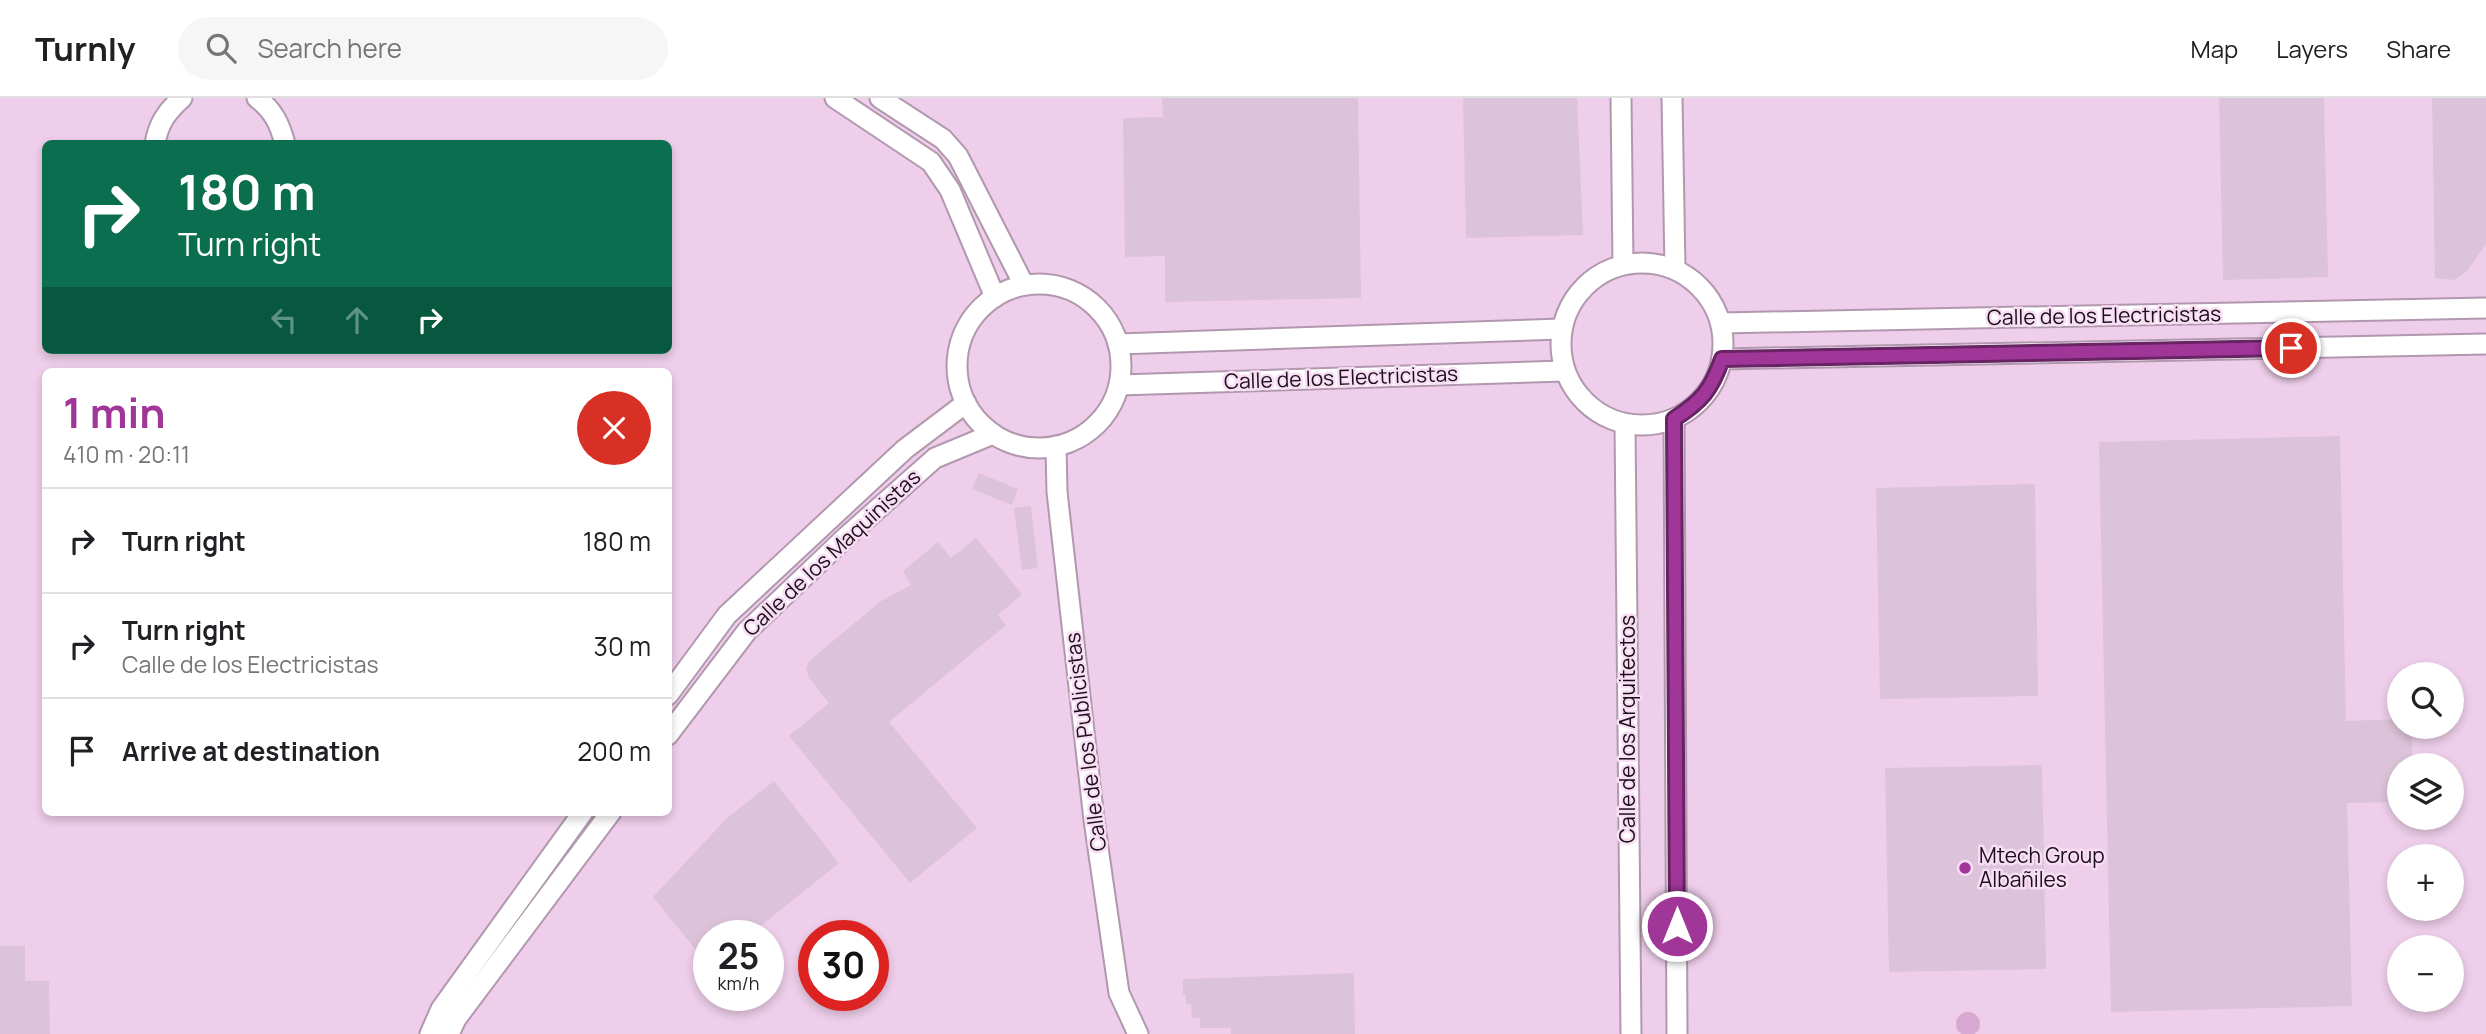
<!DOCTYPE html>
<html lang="en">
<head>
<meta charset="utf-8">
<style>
  :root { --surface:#fff; --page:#f6f6f6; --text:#202124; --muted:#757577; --line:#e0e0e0; --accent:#9f3698 }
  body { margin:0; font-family:Manrope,sans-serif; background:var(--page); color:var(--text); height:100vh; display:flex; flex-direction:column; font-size:26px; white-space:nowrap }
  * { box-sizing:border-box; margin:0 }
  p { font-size:23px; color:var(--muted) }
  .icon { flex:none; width:38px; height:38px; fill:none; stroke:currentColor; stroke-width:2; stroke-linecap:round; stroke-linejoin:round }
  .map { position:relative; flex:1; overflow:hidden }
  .details { position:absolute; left:42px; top:270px; width:630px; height:448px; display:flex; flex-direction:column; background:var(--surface); border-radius:10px; box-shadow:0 4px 10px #0003 }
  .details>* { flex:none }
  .top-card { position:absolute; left:42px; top:42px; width:630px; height:214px; border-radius:10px; box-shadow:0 4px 10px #0003; background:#0b6e4f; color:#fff; overflow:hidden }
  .tools { position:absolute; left:2387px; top:564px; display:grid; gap:14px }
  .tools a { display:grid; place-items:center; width:77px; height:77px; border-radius:50%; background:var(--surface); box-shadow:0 4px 10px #0003; font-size:35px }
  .speed { position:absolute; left:693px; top:822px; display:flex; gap:14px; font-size:35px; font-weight:700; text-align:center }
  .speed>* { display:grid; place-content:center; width:91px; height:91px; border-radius:50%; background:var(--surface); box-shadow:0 4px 10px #0003; line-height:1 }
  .speed small { font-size:18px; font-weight:400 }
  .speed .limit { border:10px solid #d22; background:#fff; color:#111 }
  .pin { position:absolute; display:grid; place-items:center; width:60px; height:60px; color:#fff; margin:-30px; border:4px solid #fff; border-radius:50%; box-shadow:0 2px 7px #0007 }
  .me { position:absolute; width:77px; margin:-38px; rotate:0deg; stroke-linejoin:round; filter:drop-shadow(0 0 5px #0008) }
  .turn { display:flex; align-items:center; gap:24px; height:147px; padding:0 21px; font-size:32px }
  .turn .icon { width:91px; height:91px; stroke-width:2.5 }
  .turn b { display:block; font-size:49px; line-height:60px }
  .lanes { display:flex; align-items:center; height:66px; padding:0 21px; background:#0003; justify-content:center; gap:35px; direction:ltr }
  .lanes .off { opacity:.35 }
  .round { display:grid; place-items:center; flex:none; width:74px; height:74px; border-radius:37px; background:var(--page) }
  .headline { display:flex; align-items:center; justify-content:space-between; height:119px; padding:0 21px }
  h1 { font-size:42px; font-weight:700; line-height:52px; color:var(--accent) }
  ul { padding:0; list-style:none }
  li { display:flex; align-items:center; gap:21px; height:105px; padding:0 21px; border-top:2px solid var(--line) }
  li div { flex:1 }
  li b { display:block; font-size:26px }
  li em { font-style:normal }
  header { display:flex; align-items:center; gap:42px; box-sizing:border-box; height:98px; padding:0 35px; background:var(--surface); border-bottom:2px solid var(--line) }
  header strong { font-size:33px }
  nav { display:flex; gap:38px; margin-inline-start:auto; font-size:24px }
  .search { width:490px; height:63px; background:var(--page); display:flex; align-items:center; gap:18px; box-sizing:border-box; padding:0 24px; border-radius:38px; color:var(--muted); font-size:26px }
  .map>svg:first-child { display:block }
</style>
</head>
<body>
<header>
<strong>Turnly</strong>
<div class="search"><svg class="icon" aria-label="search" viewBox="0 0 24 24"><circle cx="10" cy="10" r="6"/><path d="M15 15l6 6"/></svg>Search here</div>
<nav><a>Map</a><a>Layers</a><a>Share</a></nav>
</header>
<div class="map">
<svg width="2486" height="936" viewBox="0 0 2486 936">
  <rect width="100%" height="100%" fill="#f8ddf4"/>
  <path fill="#eeceea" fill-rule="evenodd" d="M0 0H2486V936H0ZM46 46H668V252H46ZM46 273H668V714H46ZM2399 576H2452V628H2399ZM2399 667H2452V719H2399ZM2399 758H2452V810H2399ZM709 838H768V898H709ZM814 838H873V898H814ZM2399 849H2452V901H2399Z"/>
  <circle fill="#d8a9d2" cx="1968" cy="926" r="12"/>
  <g fill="#ddc3d9">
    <polygon points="1162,0 1358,0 1361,200 1165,204 1165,158 1125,159 1123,20 1163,19"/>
    <polygon points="1463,0 1577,0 1583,137 1466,140"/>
    <polygon points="2219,0 2324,0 2328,179 2223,182"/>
    <polygon points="2432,0 2486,0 2486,146 2467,173 2454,182 2435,180"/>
    <polygon points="2340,338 2346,623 2399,621 2399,628 2412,628 2412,667 2399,667 2399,704 2347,705 2352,908 2111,914 2099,344"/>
    <polygon points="979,375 1018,391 1012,407 972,391"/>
    <polygon points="2035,386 2038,598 1880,601 1876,390"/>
    <polygon points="1031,408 1038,470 1022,472 1014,410"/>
    <polygon points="976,440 1022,496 998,517 1006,527 889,624 977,730 910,785 789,638 829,605 809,580 806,571 809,563 881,503 911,487 903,473 938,444 951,460"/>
    <polygon points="2042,667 2046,871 1889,874 1885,670"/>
    <polygon points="774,683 839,765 748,838 709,838 709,868 653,799 727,720"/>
    <polygon points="0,848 25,848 25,883 49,883 50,936 0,936"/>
    <polygon points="1354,875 1355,936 1231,936 1231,930 1200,930 1200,920 1192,920 1191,906 1186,906 1186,897 1183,897 1183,881"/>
  </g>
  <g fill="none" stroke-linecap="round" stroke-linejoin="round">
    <defs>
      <g id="street">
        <path d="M257 0C273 12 280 26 285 46"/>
        <polyline points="835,0 931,64 950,92 995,199"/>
        <polyline points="880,0 943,41 958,58 1024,187"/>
        <polyline points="1621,0 1623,166"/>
        <polyline points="1672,0 1675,171"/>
        <path d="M155 46C158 26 167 13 182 0"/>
        <circle cx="1642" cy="246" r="81"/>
        <circle cx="1039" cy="268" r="82"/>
        <polyline points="1721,225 2486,210"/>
        <polyline points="1118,246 1561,231"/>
        <polyline points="1722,261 2486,246"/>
        <polyline points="1119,287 1564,273"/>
        <polyline points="1674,321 1677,936"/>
        <polyline points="1625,326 1631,936"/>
        <polyline points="1056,348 1057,394 1094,722 1119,895 1138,936"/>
        <polyline points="668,597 727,517 905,351 966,305"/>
        <polyline points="668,637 747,533 847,438 935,360 993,336"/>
        <polyline points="430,936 441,911 583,714"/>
        <polyline points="449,936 456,921 611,714"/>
      </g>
    </defs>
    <use href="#street" stroke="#b198ae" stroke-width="23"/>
    <use href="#street" stroke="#fff" stroke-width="19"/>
  </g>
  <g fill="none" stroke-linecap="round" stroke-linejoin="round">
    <defs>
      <path id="route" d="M1677 828 1674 321C1702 303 1711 292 1722 261L2291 250"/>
    </defs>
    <use href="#route" stroke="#672363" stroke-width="18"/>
    <use href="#route" stroke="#9f3698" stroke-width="12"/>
  </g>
  <circle fill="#9f3698" stroke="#f8ddf4" stroke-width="2.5" cx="1965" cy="770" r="7"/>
  <g text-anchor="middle" stroke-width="5" stroke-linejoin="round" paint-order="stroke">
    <g font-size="21" fill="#180f17" stroke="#f8ddf4">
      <text transform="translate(2104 218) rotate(-1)" y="7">Calle de los Electricistas</text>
      <text transform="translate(1341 280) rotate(-2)" y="7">Calle de los Electricistas</text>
      <text transform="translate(832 455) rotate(-43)" y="7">Calle de los Maquinistas</text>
      <text transform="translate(1628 631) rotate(-90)" y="7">Calle de los Arquitectos</text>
      <text transform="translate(1086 644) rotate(-97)" y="7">Calle de los Publicistas</text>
    </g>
    <g font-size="21" fill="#180f17" stroke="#f8ddf4" text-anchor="start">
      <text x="1979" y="765">Mtech Group<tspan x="1979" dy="24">Albañiles</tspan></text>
    </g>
  </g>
</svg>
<div class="tools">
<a><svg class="icon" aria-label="search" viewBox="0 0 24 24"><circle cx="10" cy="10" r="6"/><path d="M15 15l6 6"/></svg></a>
<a><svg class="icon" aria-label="layers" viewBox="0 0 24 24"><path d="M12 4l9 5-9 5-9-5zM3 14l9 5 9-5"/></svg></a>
<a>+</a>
<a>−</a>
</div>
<div class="speed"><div>25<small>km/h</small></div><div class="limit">30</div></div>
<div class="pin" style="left:2291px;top:250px;background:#d93025"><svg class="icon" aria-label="arrive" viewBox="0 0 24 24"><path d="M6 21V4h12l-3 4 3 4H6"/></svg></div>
<svg class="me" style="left:1677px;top:828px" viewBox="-20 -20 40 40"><circle r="17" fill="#9f3698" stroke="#fff" stroke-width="3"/><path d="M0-11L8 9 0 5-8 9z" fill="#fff"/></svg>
<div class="top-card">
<div class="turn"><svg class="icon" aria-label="right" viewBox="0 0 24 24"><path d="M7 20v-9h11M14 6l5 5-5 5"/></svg><div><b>180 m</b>Turn right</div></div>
<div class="lanes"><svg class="icon off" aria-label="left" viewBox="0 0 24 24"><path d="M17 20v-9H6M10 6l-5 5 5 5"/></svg><svg class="icon off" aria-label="ahead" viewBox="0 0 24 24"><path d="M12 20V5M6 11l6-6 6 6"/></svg><svg class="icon" aria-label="right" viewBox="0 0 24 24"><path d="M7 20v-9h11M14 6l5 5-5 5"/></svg></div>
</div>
<section class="details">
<div class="headline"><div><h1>1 min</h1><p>410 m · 20:11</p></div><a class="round" style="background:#d93025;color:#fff"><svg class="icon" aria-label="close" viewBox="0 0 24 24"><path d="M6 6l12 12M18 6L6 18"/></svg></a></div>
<ul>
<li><svg class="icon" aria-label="right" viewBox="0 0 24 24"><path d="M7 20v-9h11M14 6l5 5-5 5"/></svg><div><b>Turn right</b></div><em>180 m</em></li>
<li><svg class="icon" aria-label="right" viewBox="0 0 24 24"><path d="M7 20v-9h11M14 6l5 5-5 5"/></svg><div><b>Turn right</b><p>Calle de los Electricistas</p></div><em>30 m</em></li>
<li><svg class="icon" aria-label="arrive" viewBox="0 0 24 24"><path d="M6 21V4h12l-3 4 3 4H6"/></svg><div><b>Arrive at destination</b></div><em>200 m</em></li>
</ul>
</section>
</div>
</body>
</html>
